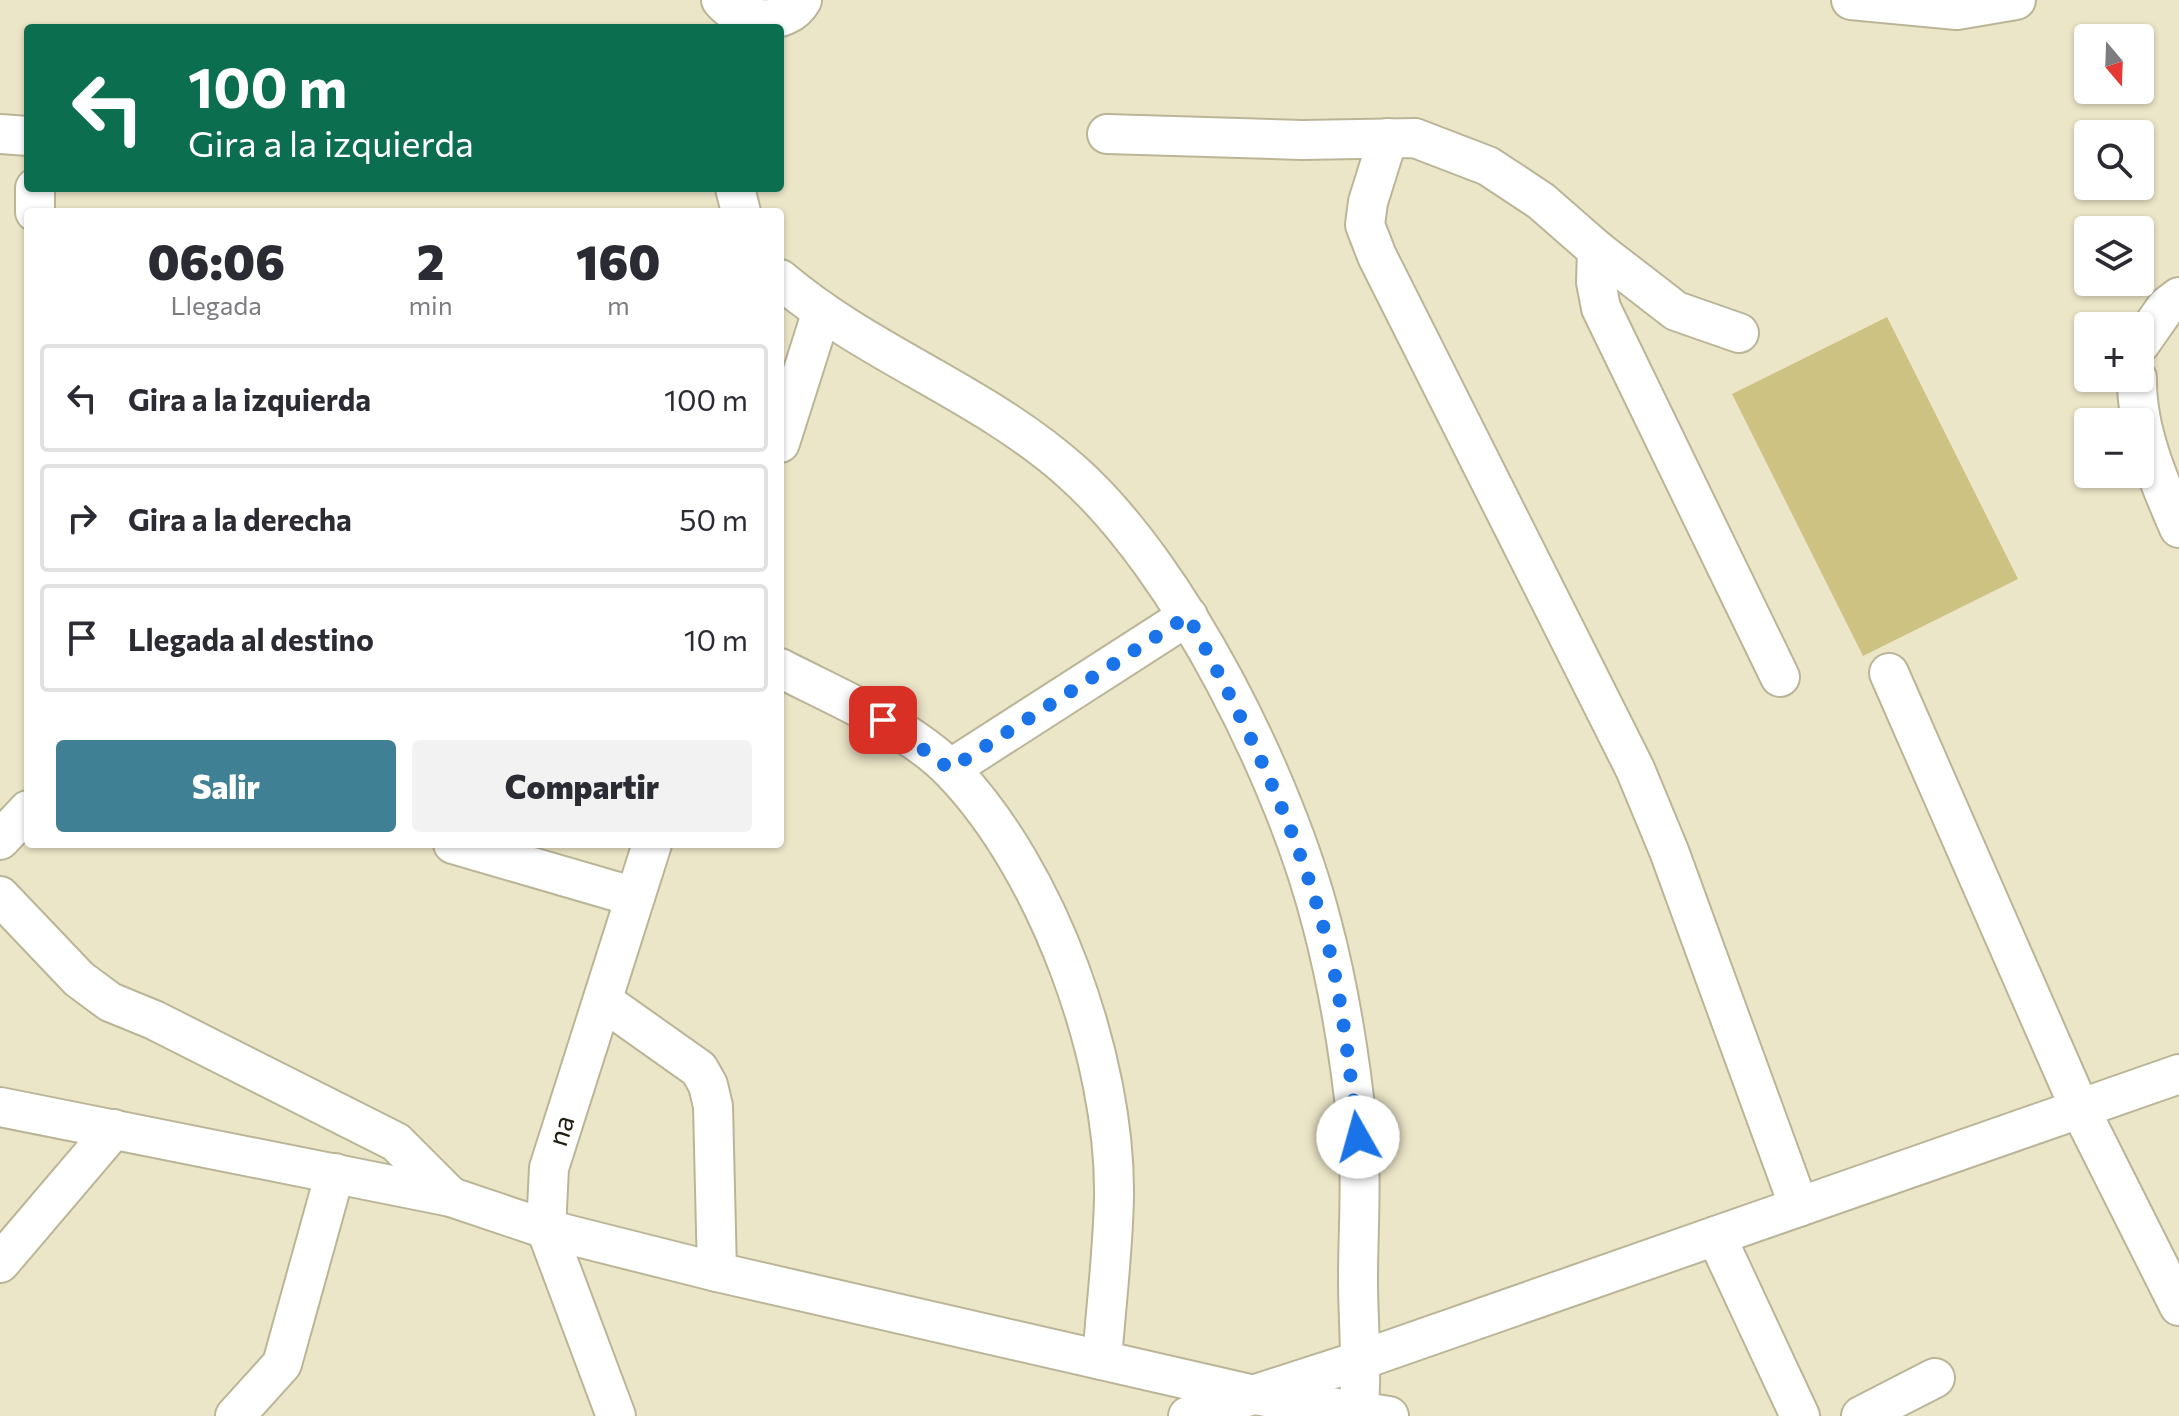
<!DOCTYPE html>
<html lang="es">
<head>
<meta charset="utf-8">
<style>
  :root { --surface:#fff; --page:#f2f2f3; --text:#2b2b33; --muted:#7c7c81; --line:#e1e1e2; --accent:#408094 }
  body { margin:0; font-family:Commissioner,sans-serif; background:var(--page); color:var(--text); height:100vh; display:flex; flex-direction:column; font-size:30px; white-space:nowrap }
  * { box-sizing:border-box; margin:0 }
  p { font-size:26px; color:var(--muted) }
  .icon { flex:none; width:44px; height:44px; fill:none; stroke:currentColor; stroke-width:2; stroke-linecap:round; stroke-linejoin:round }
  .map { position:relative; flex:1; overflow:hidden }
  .panel { position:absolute; left:24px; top:208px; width:760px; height:640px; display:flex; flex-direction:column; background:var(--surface); border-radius:8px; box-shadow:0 2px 6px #0004 }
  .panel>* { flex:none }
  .banner { position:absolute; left:24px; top:24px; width:760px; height:168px; border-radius:8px; box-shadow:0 2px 6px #0004; background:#0b6e4f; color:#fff; overflow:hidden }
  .needle { width:52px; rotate:161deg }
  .buttons { position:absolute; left:2074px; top:24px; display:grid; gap:16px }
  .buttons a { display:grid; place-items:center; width:80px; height:80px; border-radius:8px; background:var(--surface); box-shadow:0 2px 6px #0004; font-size:40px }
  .pin { position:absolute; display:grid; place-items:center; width:68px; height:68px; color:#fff; margin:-34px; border-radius:16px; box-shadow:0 4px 12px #0006 }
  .me { position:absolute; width:88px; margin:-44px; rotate:353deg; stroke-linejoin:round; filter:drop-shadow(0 0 6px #0008) }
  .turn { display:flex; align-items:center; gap:28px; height:168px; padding:0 32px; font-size:36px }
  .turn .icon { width:104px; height:104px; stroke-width:2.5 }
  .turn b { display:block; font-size:56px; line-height:68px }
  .eta { display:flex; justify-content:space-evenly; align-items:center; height:136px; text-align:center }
  .eta b { font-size:48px; font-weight:800; line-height:56px }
  .action { display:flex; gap:16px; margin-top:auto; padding:16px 32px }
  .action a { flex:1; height:92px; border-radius:8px; background:var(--accent); color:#fff; font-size:32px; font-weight:800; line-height:92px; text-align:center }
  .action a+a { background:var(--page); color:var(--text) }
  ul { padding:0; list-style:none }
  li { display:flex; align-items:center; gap:24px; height:108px; margin:0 16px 12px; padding:0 16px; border:4px solid var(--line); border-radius:8px }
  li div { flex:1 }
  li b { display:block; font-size:30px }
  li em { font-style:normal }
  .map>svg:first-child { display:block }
</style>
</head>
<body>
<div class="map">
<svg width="2179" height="1416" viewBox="0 0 2179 1416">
  <rect width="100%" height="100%" fill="#ece6c8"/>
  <polygon fill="#cec283" points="1887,317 2018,579 1863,656 1732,394"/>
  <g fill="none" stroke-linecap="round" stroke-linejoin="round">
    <defs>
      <g id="minor">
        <path d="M721 0C739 23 787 28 802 0"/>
        <polyline points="1851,0 1957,10 2016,0"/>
        <polyline points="0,134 28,136"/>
        <polyline points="1107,134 1302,140 1415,138 1488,166 1541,201 1597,250 1676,311 1739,333"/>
        <polyline points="1388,138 1368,202 1365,225 1377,256 1635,769 1669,851 1799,1207"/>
        <polyline points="35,188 35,212"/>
        <polyline points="735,188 741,212"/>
        <polyline points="1597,250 1596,282 1601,308 1780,677"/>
        <path d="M780 279C869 355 984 393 1072 472 1182 570 1286 782 1322 924 1340 992 1351 1064 1358 1134 1362 1181 1358 1231 1358 1279 1358 1323 1363 1371 1358 1416"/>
        <polyline points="2140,344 2166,307 2179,297"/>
        <path d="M2137 378C2136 429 2159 482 2179 528"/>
        <polyline points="780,443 821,314"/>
        <path d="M780 668C834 696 909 727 951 770 1048 870 1116 1059 1114 1197 1113 1251 1106 1306 1102 1360"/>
        <polyline points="1889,673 2080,1109 2179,1306"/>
        <polyline points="950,769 1188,616"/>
        <polyline points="0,840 28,810"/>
        <polyline points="453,844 635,897"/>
        <polyline points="0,896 79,979 110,1002 154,1020 396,1142 451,1197"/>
        <polyline points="603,1001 699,1069 708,1085 713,1106 717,1272"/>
        <polyline points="0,1107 451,1197 546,1229 717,1272 1254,1395 1389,1416"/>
        <polyline points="1716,1236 1800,1416"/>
        <polyline points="0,1263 114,1129"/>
        <polyline points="235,1416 282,1364 335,1173"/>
        <path id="s1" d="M616 1416 546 1229 549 1168 652 844"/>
        <polyline points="1188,1416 1358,1361 2179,1074"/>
        <polyline points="1861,1416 1935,1378"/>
      </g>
    </defs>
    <use href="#minor" stroke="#bbb598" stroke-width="42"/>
    <use href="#minor" stroke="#fff" stroke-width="38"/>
  </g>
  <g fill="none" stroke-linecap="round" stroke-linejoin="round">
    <path stroke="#1a73e8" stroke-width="14" stroke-dasharray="0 25.2" d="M883 720 950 769 1188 616C1241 714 1291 814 1322 922 1342 991 1349 1066 1358 1137"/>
  </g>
  <g text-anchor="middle" stroke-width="8" stroke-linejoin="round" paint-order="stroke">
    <g font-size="28" fill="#1e1c11" stroke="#ece6c8">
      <text dy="10" stroke="none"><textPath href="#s1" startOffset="300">na</textPath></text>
    </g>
  </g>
</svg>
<div class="buttons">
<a><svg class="needle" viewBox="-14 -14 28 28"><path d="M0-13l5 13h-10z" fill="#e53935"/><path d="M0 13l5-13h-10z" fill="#7c7c81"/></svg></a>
<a><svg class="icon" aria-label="search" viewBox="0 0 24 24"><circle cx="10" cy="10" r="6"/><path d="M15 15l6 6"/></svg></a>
<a><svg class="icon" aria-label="layers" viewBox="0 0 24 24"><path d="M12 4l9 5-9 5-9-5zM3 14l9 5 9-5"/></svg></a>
<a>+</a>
<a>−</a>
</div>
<div class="pin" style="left:883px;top:720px;background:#d93025"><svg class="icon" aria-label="arrive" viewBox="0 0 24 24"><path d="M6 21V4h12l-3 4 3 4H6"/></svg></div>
<svg class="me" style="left:1358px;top:1137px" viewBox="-20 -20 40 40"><circle r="19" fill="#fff"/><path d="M0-13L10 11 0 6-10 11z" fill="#1a73e8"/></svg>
<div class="banner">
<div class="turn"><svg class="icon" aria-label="left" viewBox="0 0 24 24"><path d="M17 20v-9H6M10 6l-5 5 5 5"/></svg><div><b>100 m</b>Gira a la izquierda</div></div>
</div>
<section class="panel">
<div class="eta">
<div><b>06:06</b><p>Llegada</p></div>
<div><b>2</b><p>min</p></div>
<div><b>160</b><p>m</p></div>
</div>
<ul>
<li><svg class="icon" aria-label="left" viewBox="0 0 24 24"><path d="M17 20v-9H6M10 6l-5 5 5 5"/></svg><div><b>Gira a la izquierda</b></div><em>100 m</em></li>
<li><svg class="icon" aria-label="right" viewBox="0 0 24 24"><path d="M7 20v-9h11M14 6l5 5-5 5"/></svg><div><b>Gira a la derecha</b></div><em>50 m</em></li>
<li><svg class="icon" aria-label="arrive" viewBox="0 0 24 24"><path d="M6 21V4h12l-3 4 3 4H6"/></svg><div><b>Llegada al destino</b></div><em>10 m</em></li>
</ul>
<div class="action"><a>Salir</a><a>Compartir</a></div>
</section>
</div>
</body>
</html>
